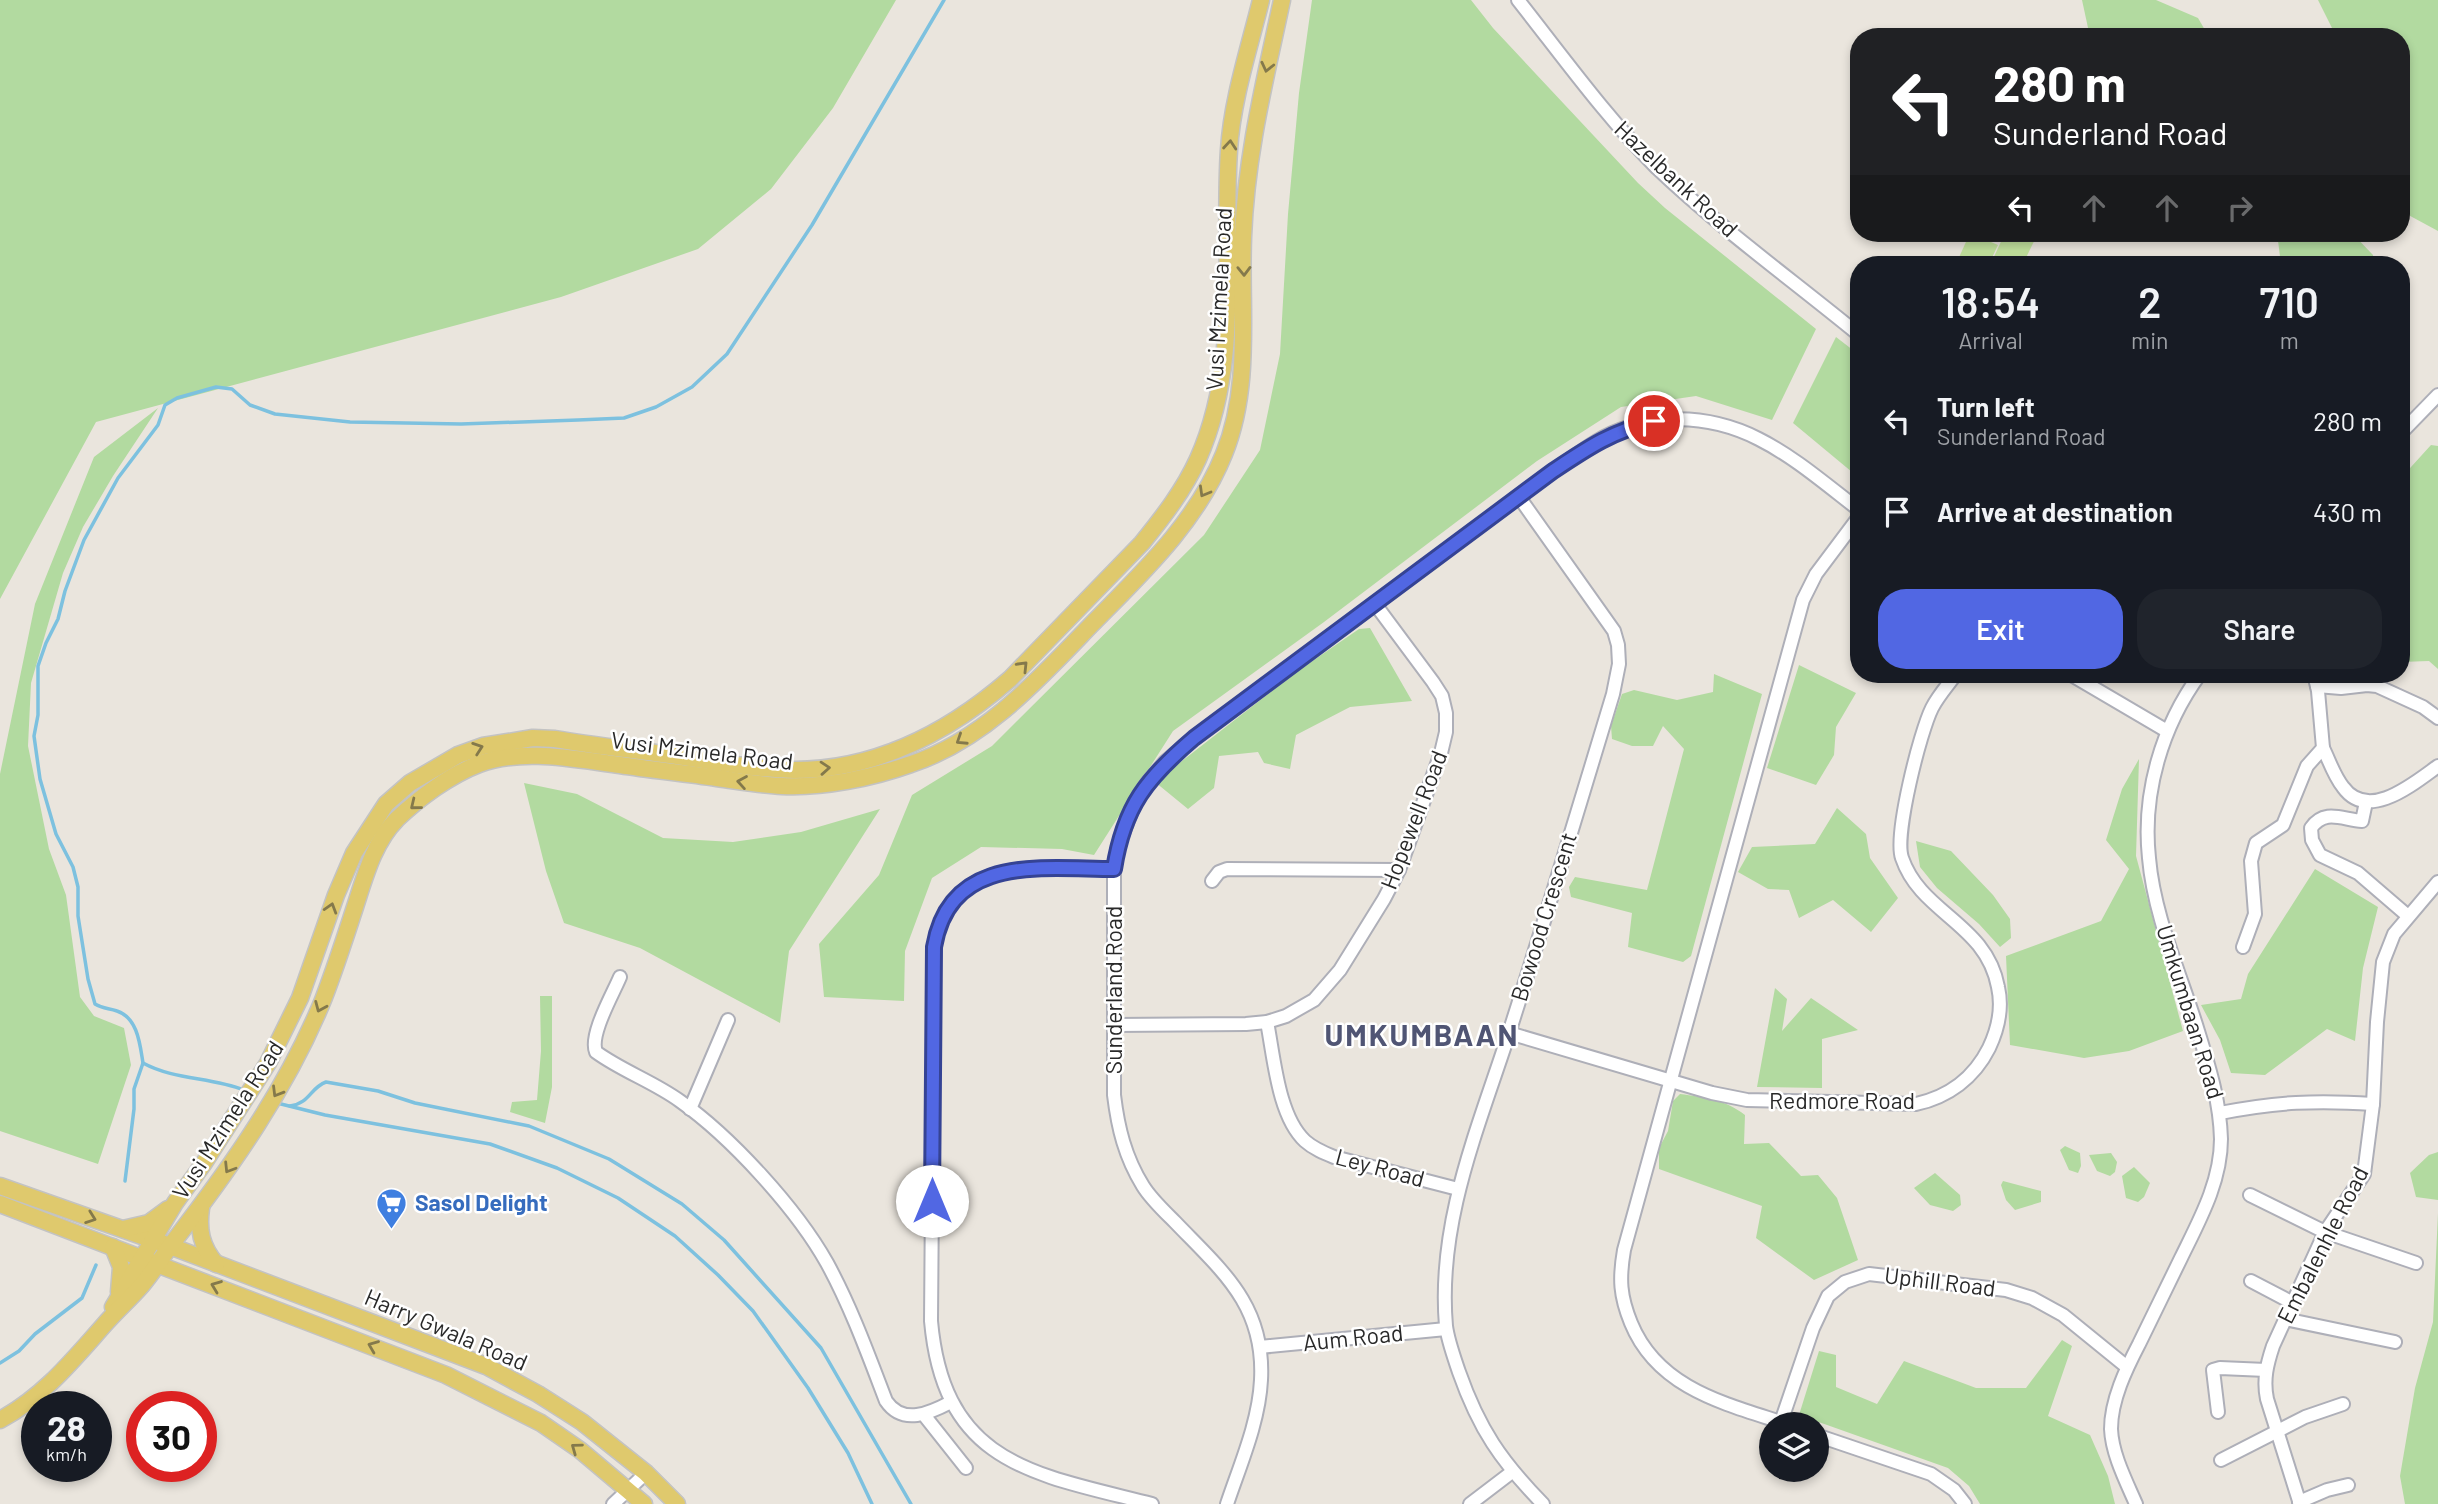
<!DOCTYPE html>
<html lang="en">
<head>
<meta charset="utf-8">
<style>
  :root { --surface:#171b24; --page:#20242c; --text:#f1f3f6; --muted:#9ea1a6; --accent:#5167e3 }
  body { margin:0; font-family:Barlow,sans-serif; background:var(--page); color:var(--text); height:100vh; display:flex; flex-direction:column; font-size:26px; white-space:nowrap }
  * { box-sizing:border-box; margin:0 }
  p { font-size:23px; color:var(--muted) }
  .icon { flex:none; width:38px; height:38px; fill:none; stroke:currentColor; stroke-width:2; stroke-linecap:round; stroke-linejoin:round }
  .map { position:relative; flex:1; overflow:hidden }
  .side { position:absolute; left:1850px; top:256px; width:560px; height:427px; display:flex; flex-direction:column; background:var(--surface); border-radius:28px; box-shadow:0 4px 10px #0003 }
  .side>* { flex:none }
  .top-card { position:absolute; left:1850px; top:28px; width:560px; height:214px; border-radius:28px; box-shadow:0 4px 10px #0003; background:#202124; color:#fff; overflow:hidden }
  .buttons { position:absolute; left:1759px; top:1412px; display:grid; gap:14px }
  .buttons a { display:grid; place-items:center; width:70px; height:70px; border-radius:50%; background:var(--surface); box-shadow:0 4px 10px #0003; font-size:35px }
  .speed { position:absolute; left:21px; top:1391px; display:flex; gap:14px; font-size:35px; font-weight:700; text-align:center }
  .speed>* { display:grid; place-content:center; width:91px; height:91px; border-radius:50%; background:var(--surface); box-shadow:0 4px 10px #0003; line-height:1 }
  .speed small { font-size:18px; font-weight:400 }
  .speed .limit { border:10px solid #d22; background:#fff; color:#111 }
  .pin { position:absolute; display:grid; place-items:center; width:60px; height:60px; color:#fff; margin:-30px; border:4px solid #fff; border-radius:50%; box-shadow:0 2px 7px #0007 }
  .me { position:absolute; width:77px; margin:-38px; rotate:0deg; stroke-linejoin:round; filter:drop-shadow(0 0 5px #0008) }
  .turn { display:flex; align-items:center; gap:24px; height:147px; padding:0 28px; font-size:32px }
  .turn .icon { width:91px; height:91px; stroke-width:2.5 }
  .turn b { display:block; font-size:49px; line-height:60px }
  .lanes { display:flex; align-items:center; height:66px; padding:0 28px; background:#0003; justify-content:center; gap:35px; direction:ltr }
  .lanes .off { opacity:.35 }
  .eta { display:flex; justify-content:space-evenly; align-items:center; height:119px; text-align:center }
  .eta b { font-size:42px; font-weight:600; line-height:49px }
  .cta { display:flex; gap:14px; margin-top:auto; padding:14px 28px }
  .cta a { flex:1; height:80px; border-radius:28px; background:var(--accent); color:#fff; font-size:28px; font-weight:600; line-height:80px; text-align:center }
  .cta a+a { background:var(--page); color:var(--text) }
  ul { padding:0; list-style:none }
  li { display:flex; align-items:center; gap:21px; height:91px; padding:0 28px }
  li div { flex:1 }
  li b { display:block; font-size:26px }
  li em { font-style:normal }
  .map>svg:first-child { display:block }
</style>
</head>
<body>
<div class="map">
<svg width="2438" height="1504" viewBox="0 0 2438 1504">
  <rect width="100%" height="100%" fill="#eae5dd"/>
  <g fill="#b2daa0">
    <polygon points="0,0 896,0 833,108 771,189 698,249 561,297 96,422 0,599"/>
    <polygon points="1312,0 1471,0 1493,28 1638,183 1665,208 1816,329 1772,420 1696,396 1621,407 1537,461 1324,622 1173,731 1094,855 1062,849 981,847 932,878 905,951 904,1001 824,997 819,944 879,875 912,795 992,746 1204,535 1260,450 1280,354 1288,214 1299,93"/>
    <polygon points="2082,0 2156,0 2198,18 2209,37 2090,37"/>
    <polygon points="2318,0 2438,0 2438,231 2401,211 2401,37 2334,37 2335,34"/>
    <polygon points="2277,233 2352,233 2373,255 2374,264 2281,264"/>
    <polygon points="1836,337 1858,354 1858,477 1793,423"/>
    <polygon points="158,408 113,476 83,527 63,573 31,683 28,746 49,849 66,895 80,997 94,1016 124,1028 131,1065 98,1164 0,1131 0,774 35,604 94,457"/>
    <polygon points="2431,445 2438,446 2438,669 2429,661 2401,662 2401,478"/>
    <polygon points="1370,628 1412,701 1350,707 1296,735 1290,769 1264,763 1258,752 1219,756 1214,788 1188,809 1155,782 1295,673 1359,629"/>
    <polygon points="1799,665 1856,693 1836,727 1834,755 1816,785 1767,768"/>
    <polygon points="1714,674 1762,694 1691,956 1683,962 1628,947 1632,913 1571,897 1569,887 1575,877 1647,890 1684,749 1663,726 1653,746 1632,746 1612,739 1611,726 1622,694 1634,690 1677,700 1713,692"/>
    <polygon points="2139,759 2136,856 2183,1031 2129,1051 2084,1058 2010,1045 2006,956 2101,921 2129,869 2106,840 2122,789"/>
    <polygon points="524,783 577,794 663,838 733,842 801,832 880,809 789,951 780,1023 640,948 564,923 546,871"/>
    <polygon points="1837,808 1866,834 1870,858 1898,898 1871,932 1833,900 1799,918 1789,890 1768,889 1738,872 1752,847 1815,844"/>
    <polygon points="1916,841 1951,851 1993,895 2010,919 2011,938 2000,947 1979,924 1937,888 1920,867"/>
    <polygon points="2315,869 2378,907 2363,968 2355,1041 2327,1029 2265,1075 2231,1073 2220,1040 2201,1005 2241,999 2248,974"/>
    <polygon points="1775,988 1787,999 1782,1031 1811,998 1858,1030 1822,1039 1822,1088 1757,1087"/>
    <polygon points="540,996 552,996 552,1087 545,1123 510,1112 512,1102 537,1100 541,1051"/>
    <path d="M1680 1094C1704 1097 1726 1100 1745 1115L1744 1144 1769 1143 1801 1176 1818 1175 1837 1198 1858 1260 1814 1280 1756 1238 1762 1206 1659 1169V1148L1668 1131 1673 1101Z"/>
    <polygon points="2065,1146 2080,1153 2081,1166 2078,1173 2069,1170 2060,1150"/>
    <polygon points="2438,1152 2438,1200 2416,1197 2410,1173 2429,1155"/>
    <polygon points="2111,1153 2117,1162 2115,1172 2110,1176 2097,1171 2089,1155"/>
    <polygon points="2134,1167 2150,1183 2144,1197 2138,1202 2126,1198 2122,1176"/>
    <polygon points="1935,1173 1960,1195 1961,1205 1953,1211 1930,1205 1914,1188"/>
    <polygon points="2003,1181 2041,1191 2041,1202 2015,1210 2006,1200 2001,1185"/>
    <polygon points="2438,1213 2438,1504 2405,1504 2400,1476 2415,1388 2433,1322"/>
    <polygon points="2062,1340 2072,1346 2048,1416 2090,1435 2108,1476 2115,1504 1980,1504 1969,1486 1948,1468 1799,1415 1819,1351 1836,1355 1836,1387 1877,1404 1904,1361 1976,1388 2026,1388"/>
  </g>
  <g fill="#c1e09d">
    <polygon points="1970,233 1998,245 1989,264 1956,264"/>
    <polygon points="2005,233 2038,233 2023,264 2000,264 1992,261"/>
  </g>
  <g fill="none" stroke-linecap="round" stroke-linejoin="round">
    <g stroke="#7dc1df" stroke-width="3.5">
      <path d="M244 1090C211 1077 174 1080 143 1063 140 1045 138 1018 117 1011 109 1008 103 1009 95 1004L88 979 78 916V887L73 867 56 834 40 779 34 736 38 715V666L46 643 58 619 65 591 84 540 118 478 158 425 165 405 177 398 216 387 232 389 250 405 275 414 350 422 461 424 578 420 624 418 656 407 692 387 727 354 812 225 944 0"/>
      <polyline points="277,1103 325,1115 490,1144 557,1168 618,1198 675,1236 718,1275 753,1311 808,1388 848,1453 872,1504"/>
      <path d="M290 1106C310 1103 310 1088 326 1082L378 1091 415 1103 529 1126 609 1159 682 1204 724 1240 821 1348 911 1504"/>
      <polyline points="125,1181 134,1109 134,1089 143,1063"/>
      <polyline points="0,1363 19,1351 35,1334 82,1298 96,1265"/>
    </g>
    <defs>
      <g id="minor">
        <path d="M1518 0C1563 57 1606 117 1657 168 1720 228 1791 279 1858 334"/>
        <polyline points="2401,433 2438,395"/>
        <path d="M1519 497 1614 631 1618 645 1619 664 1613 694C1579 807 1545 920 1509 1033 1478 1129 1437 1223 1446 1326 1448 1341 1454 1357 1459 1372 1479 1429 1501 1461 1543 1504"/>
        <polyline points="2070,674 2167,731"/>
        <polyline points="2317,686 2341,688 2367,685 2377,686 2423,707 2438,718"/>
        <path d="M2323 748C2329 760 2334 776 2343 787 2368 822 2413 784 2438 766"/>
        <path d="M2366 802 2362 821C2343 820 2325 808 2311 828L2312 840 2320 855 2358 873 2408 916"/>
        <path d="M1114 869C1042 868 950 853 934 947L931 1321C944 1465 1034 1474 1152 1504"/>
        <polyline points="1212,881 1219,872 1227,869 1399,870"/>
        <polyline points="2243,947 2255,914 2251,861 2256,843 2283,825 2307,766 2323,748 2318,691 2314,674"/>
        <path d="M620 977C613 994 589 1035 596 1052 622 1071 654 1082 680 1101 731 1137 796 1208 827 1263 851 1307 868 1354 886 1401 903 1426 930 1413 951 1402"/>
        <path d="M1267 1022C1274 1057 1278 1116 1305 1141 1314 1149 1324 1153 1334 1157L1458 1189"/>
        <polyline points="1114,1025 1246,1024 1267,1022 1286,1016 1314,1000 1340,970 1384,899 1399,870 1441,753 1446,732 1446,713 1442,696 1433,682 1375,604"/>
        <path d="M1509 1033 1712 1093 1747 1100 1916 1104C1948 1097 1974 1078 1989 1048 1998 1029 2003 1009 1998 987 1986 923 1921 914 1902 858 1894 835 1920 732 1932 708 1938 696 1948 685 1956 674"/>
        <polyline points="690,1109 728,1020"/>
        <path d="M2220 1113C2276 1102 2316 1100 2373 1104"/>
        <polyline points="2250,1195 2325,1232 2416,1263"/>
        <polyline points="2251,1281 2293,1303"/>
        <polyline points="2285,1319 2395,1342"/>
        <polyline points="1260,1347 1446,1329"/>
        <polyline points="2218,1412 2213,1370 2220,1368 2266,1370"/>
        <polyline points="924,1415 966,1468"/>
        <polyline points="1781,1422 1813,1328 1828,1296 1845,1282 1869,1274 2006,1290 2032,1298 2063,1315 2127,1367"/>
        <path d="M1787 1424C1726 1404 1658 1389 1631 1323 1620 1296 1619 1279 1624 1250L1803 600 1816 574 1858 518"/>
        <polyline points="1816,1435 1931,1474 1954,1490 1965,1504"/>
        <polyline points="2221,1460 2305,1417 2343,1404"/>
        <polyline points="2299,1502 2327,1490 2348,1485"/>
        <polyline points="613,1504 646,1473"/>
        <path d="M1227 1504C1240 1465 1259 1422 1261 1380 1265 1305 1222 1271 1175 1222 1164 1211 1151 1199 1143 1186 1125 1157 1118 1128 1114 1095V869L1118 846 1134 805 1147 783 1165 762 1194 738 1553 471C1568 461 1582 450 1597 441 1617 429 1641 422 1664 420 1746 413 1798 463 1858 509"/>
        <polyline points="1470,1504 1512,1472"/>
        <path d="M2136 1504C2126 1481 2112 1454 2111 1429 2111 1400 2126 1369 2139 1344 2153 1315 2167 1287 2181 1258 2199 1221 2221 1182 2221 1139 2220 1101 2209 1067 2198 1031 2181 975 2154 917 2149 858 2142 793 2162 726 2200 674"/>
        <path d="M2300 1504 2267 1399C2263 1380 2267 1364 2273 1346L2325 1232 2364 1174 2373 1104 2377 1022 2383 962 2394 934 2438 882"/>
      </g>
      <g id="major">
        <polyline points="0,1186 170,1246 486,1366 538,1394 582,1422 646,1473 677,1504"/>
        <polyline points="0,1204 446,1375 541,1423 580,1450 644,1504"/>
        <path d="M201 1208C198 1230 201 1246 216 1264"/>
        <polyline points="123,1229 149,1223 168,1209"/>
        <polyline points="113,1247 121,1267 119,1292"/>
        <path d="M113 1307 175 1203 204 1163 268 1063 300 998 336 895 354 853 386 804 410 783 458 755 483 746 533 738 555 739C596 746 636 750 677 756 716 762 755 769 794 770 877 770 949 732 1010 679L1142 543C1163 517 1184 490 1198 459 1242 360 1222 254 1229 150 1232 100 1249 49 1261 0"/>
        <path d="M0 1420C44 1396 72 1361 104 1325 116 1311 130 1299 142 1285 154 1271 163 1255 174 1241 232 1166 287 1088 323 1000 335 969 345 938 355 907 365 876 374 842 397 819 419 798 450 775 479 764 524 748 573 759 620 765 652 770 685 773 717 778 739 781 760 785 782 786 823 788 872 778 911 764 984 740 1039 679 1091 625 1141 574 1197 522 1224 454 1252 385 1240 309 1243 237 1246 155 1265 80 1282 0"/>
      </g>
    </defs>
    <use href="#minor" stroke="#aeafb8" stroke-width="16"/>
    <use href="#major" stroke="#c3c3c3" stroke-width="19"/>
    <use href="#minor" stroke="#fff" stroke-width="12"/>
    <use href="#major" stroke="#dfc96d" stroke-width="16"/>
  </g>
  <defs><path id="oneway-chevron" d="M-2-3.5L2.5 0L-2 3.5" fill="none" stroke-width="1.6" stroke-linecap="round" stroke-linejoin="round" transform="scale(1.75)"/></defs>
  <g stroke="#84794b">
    <use href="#oneway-chevron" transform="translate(1267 67) rotate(103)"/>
    <use href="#oneway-chevron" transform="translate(1230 145) rotate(-85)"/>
    <use href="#oneway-chevron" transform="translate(1244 271) rotate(89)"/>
    <use href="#oneway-chevron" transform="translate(1204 492) rotate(120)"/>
    <use href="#oneway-chevron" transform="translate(1023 666) rotate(-46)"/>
    <use href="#oneway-chevron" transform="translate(961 740) rotate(147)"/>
    <use href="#oneway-chevron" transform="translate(478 748) rotate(-19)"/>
    <use href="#oneway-chevron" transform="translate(825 768) rotate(-4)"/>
    <use href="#oneway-chevron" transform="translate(742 782) rotate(-170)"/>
    <use href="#oneway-chevron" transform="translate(415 805) rotate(141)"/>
    <use href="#oneway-chevron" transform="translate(331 908) rotate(-73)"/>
    <use href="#oneway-chevron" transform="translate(320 1007) rotate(113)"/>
    <use href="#oneway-chevron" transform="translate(277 1092) rotate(121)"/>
    <use href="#oneway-chevron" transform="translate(229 1168) rotate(122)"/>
    <use href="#oneway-chevron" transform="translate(91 1218) rotate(20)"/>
    <use href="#oneway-chevron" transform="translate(216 1286) rotate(-159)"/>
    <use href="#oneway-chevron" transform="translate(373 1346) rotate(-158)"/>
    <use href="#oneway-chevron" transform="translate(576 1448) rotate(-144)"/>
  </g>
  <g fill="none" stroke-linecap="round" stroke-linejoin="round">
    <defs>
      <path id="route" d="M932 1201 934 947C950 853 1043 869 1114 869 1124 806 1147 778 1194 738L1553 471C1589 447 1611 432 1654 421"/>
    </defs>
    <use href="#route" stroke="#354394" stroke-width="18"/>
    <use href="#route" stroke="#5167e3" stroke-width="12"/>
  </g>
  <defs>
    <symbol id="supermarket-pin" viewBox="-11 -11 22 30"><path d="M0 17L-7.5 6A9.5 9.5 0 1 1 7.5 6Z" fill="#3f7fe0" stroke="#fff"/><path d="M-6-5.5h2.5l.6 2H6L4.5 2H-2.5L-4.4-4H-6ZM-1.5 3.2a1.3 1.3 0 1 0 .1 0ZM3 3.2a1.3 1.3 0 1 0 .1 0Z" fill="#fff"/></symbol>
  </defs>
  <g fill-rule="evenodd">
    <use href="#supermarket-pin" x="374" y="1186" width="35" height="47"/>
  </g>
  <g text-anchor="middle" stroke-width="5" stroke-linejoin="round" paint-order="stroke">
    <g font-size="23" fill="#292929" stroke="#fff">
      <text transform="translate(1676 179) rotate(43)" y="8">Hazelbank Road</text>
      <text transform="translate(1219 299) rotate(-87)" y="8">Vusi Mzimela Road</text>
      <text transform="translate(702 751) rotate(7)" y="8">Vusi Mzimela Road</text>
      <text transform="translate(1414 820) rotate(-69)" y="8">Hopewell Road</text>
      <text transform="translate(1544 917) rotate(-73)" y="8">Bowood Crescent</text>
      <text transform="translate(1114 990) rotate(-90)" y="8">Sunderland Road</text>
      <text transform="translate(2190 1012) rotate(73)" y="8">Umkumbaan Road</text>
      <text x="1842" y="1109">Redmore Road</text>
      <text transform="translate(228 1120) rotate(-57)" y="8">Vusi Mzimela Road</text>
      <text transform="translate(1380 1168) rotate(15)" y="8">Ley Road</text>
      <text transform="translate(2323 1245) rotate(-63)" y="8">Embalenhle Road</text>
      <text transform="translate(1940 1282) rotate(7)" y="8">Uphill Road</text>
      <text transform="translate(446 1330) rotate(23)" y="8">Harry Gwala Road</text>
      <text transform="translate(1353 1338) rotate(-6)" y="8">Aum Road</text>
    </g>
    <g font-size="23" font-weight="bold" fill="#366cbe" stroke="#fff" text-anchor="start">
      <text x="415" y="1211">Sasol Delight</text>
    </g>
    <g font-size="30" font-weight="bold" letter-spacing="2" fill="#505574" stroke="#fff">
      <text x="1422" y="1046">UMKUMBAAN</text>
    </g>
  </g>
</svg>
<div class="buttons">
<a><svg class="icon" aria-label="layers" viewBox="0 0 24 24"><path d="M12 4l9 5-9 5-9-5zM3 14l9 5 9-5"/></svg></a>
</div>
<div class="speed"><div>28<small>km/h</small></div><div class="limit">30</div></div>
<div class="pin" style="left:1654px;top:421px;background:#d93025"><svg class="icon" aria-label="arrive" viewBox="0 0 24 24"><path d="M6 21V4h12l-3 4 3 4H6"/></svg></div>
<svg class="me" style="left:932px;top:1201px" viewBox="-20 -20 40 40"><circle r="19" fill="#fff"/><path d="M0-13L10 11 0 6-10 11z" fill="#5167e3"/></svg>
<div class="top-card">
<div class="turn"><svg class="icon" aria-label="left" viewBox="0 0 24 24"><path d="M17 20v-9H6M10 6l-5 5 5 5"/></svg><div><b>280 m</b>Sunderland Road</div></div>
<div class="lanes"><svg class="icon" aria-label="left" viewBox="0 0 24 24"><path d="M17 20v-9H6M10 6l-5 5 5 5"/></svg><svg class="icon off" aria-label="ahead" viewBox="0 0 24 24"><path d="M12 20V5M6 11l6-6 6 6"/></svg><svg class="icon off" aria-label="ahead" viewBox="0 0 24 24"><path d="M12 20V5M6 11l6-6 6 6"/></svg><svg class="icon off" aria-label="right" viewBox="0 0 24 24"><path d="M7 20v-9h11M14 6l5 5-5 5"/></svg></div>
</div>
<section class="side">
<div class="eta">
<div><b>18:54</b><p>Arrival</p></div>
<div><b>2</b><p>min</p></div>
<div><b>710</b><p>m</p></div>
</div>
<ul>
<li><svg class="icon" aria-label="left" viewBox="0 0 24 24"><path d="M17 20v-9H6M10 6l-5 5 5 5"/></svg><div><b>Turn left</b><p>Sunderland Road</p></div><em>280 m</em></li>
<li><svg class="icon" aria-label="arrive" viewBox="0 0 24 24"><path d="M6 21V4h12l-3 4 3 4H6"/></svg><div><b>Arrive at destination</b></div><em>430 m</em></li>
</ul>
<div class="cta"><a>Exit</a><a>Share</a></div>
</section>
</div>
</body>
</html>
